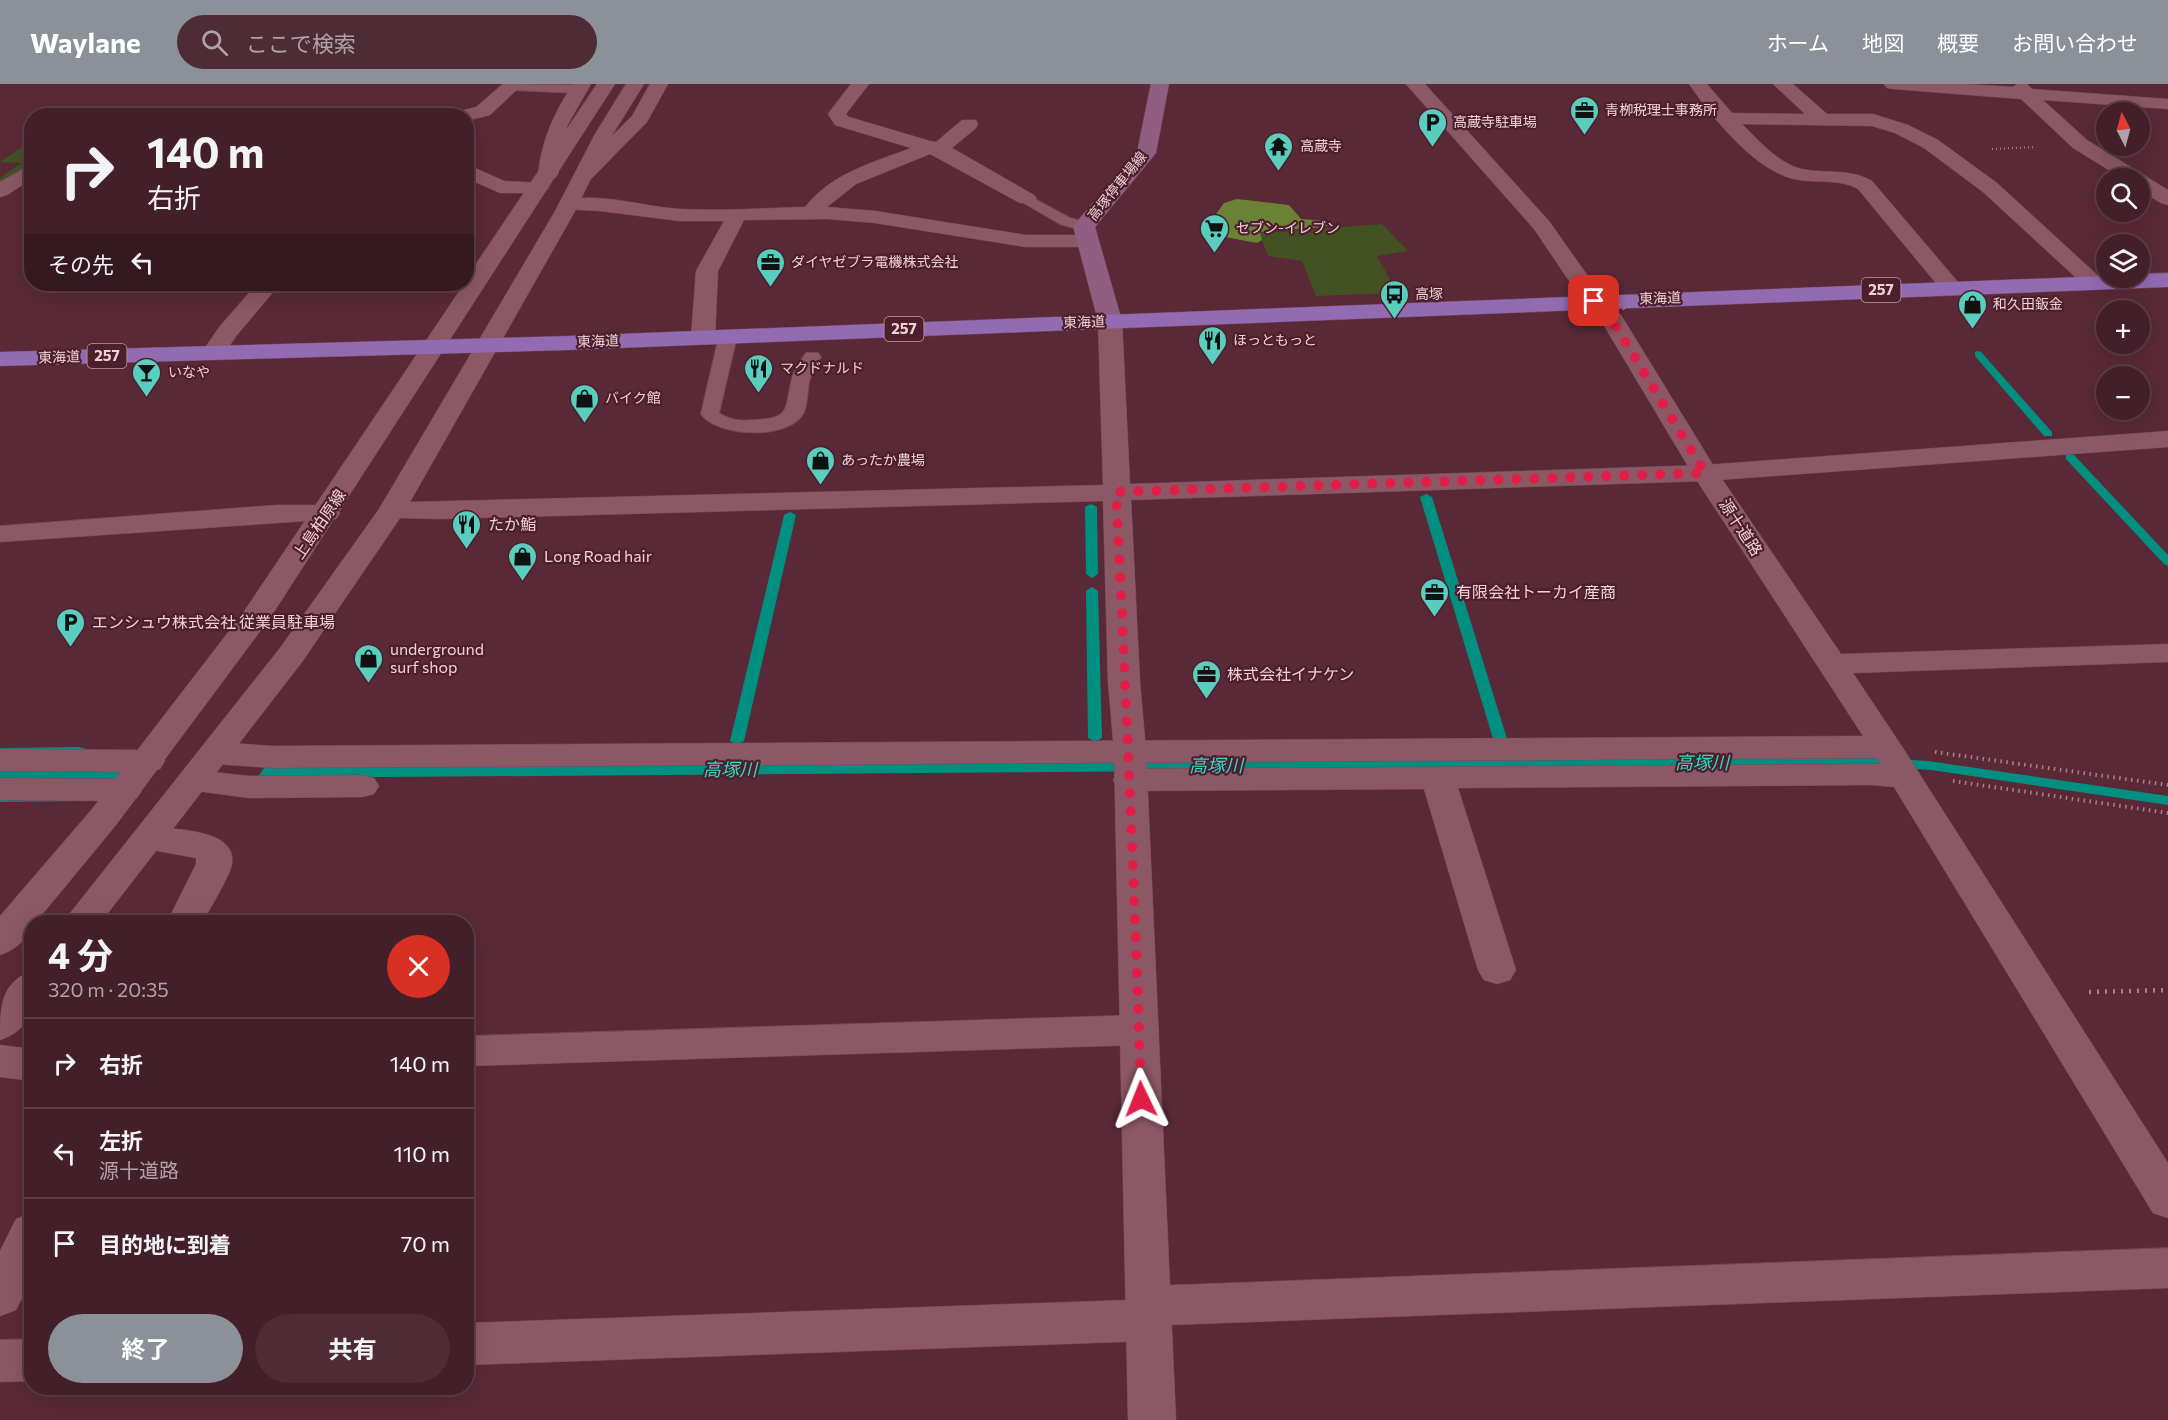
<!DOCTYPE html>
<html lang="ja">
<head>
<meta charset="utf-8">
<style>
  :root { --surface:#431f29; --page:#4d2c35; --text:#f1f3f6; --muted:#afa2a8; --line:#5b3d46; --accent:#8c9099 }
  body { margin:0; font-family:Commissioner,"Noto Sans JP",sans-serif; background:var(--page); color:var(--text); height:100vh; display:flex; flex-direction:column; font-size:22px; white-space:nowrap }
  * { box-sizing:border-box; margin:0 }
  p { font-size:20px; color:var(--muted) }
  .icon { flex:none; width:33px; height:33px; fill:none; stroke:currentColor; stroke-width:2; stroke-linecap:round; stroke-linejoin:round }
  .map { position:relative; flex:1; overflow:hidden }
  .panel { position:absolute; left:24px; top:831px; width:450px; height:480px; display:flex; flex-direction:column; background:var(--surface); border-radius:24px; box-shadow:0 6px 24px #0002,0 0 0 2px var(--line) }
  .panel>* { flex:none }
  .banner { position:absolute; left:24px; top:24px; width:450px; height:183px; border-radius:24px; box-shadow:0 6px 24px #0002,0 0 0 2px var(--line); background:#431f29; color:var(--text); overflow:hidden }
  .needle { width:39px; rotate:354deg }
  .controls { position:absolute; left:2096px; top:18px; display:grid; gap:12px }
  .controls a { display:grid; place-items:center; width:54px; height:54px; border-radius:50%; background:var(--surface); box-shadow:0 6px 24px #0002,0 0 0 2px var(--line); font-size:30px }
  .pin { position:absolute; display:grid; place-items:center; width:51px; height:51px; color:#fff; margin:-26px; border-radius:12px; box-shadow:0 3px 9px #0006 }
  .me { position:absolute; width:66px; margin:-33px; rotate:358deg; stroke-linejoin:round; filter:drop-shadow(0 0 4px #0008) }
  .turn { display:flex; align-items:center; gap:21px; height:126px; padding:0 24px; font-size:27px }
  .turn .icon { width:78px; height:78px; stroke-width:2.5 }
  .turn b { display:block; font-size:42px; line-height:51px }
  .then { display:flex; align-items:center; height:57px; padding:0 24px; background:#0003; gap:12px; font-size:22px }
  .round { display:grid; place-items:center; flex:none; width:63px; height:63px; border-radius:32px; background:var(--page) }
  .headline { display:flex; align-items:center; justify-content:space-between; height:102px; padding:0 24px }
  h1 { font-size:36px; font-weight:700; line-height:45px }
  .button { display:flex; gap:12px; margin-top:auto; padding:12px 24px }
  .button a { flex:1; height:69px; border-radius:36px; background:var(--accent); color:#fff; font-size:24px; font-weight:700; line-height:69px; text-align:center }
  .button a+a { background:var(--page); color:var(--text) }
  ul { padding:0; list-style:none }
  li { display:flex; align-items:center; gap:18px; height:90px; padding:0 24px; border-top:2px solid var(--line) }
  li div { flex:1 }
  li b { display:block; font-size:22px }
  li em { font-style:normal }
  header { display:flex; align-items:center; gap:36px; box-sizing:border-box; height:84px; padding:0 30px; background:var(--accent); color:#fff }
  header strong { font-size:28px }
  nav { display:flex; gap:33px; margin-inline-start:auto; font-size:21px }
  .search { width:420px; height:54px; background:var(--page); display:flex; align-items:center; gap:15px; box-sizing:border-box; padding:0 21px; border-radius:33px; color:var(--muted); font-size:22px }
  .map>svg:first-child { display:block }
</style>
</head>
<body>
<header>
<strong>Waylane</strong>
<div class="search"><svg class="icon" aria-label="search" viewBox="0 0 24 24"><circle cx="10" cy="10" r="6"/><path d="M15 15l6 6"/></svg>ここで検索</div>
<nav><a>ホーム</a><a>地図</a><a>概要</a><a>お問い合わせ</a></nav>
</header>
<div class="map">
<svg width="2168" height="1336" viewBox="0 0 2168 1336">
  <rect width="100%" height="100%" fill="#592937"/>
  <g fill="#445223">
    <polygon points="392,23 388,31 280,31 282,28"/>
    <polygon points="31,57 31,79 0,100 0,94 21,79 0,78"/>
    <polygon points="1382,140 1408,167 1377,172 1397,209 1316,212 1302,177 1268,172 1259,149"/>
  </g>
  <polygon fill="#6b8135" points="1237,115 1289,121 1301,135 1325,137 1333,140 1324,143 1260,148 1262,156 1257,159 1209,150 1206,144 1224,119"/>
  <polygon fill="#009082" points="1863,673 1928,677 2168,712 2168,721 1931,686 1868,682 257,694 264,684"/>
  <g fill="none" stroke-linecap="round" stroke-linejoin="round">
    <g fill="#009082" fill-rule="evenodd">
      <polygon points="1978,267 1981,268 2052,348 2052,352 2044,352 1975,272 1975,268"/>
      <polygon points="2070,370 2074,371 2168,471 2168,482 2164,480 2066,375 2066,371"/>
      <polygon points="1426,410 1432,413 1508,658 1506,661 1496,661 1494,658 1420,413"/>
      <polygon points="1091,420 1097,423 1098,490 1092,494 1086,490 1085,423"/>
      <polygon points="790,428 796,431 744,657 737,661 730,657 784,431"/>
      <polygon points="1092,503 1098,507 1102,654 1095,658 1088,654 1086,507"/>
    </g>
    <polygon fill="#009082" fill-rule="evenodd" points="79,663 109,671 121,690 109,709 79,717 0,718 0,664"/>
    <defs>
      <g id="service">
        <polygon points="507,0 578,1 585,5 578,9 512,6 507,5"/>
        <polygon points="1027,111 1070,134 1089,139 1092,142 1084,147 1060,140 1022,118 1020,115"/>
        <path d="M728 247 734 248 737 252 719 329C731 337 742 337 756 336 789 334 785 327 791 299 793 287 799 279 806 269H818L821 273C816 281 811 289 809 298 807 309 808 320 803 330 788 356 717 353 701 330L719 252 722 248Z"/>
      </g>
      <g id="minor">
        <polygon points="503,0 523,0 490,31 466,37 466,32 454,32 456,28 476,23"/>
        <path d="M573 0H591L567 42 558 90 555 94H541L538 90C542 55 554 29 573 0Z"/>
        <polygon points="650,0 668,0 647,38 591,95 577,95 574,91 577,87 632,32"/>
        <path d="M851 0H869L846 30 849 33 930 57 936 58 962 36H976L978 40 976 44 952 64 1034 111 1037 115 1034 119H1020L930 70 856 100 827 123 875 127 1026 151H1087L1095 152 1098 157 1095 162 1087 163H1026L875 139 828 135 744 136 718 187 715 253 711 258 703 260 695 258 691 253 696 187 724 137H680L600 127 561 125 558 121 561 117C599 107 642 123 680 125 722 127 764 124 805 123 832 89 872 79 911 64L835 41 828 30Z"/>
        <polygon points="1406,0 1425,0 1549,137 1602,212 1621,231 1718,389 1841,570 2168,560 2168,578 1853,589 1903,664 2168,1079 2168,1134 2153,1129 1894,703 1871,701 1458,704 1516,886 1510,896 1497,900 1484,896 1478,886 1424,705 1130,707 1118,704 1113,696 1118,688 1130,685 1880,680 1877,674 272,684 216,680 204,677 199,669 204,661 216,658 272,662 1863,652 1692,389 1600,235 1586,222 1534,145"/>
        <path d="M1689 0H1707L1732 29 1805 30 1773 0H1793L1827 30H1873L1908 41 1938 56 1997 99 2105 198 2102 203 2094 205 2086 203 1983 108 1924 64 1895 49 1872 42 1742 40C1758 56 1779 80 1802 85 1826 90 1850 84 1872 97L1963 204 1960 209 1952 211 1944 209 1858 105C1839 94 1815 100 1794 95 1754 86 1711 32 1689 0Z"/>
        <polygon points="1884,0 1967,0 2013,3 2017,0 2027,0 2032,5 2168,15 2168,25 2043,16 2087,56 2168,106 2168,121 2161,119 2139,106 2139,94 2122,94 2073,64 2021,15 1893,5 1887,4"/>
        <polygon points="32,80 32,95 7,111 0,113 0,98"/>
        <polygon points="466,80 504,97 546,99 549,103 546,107 539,109 500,109 466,94"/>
        <polygon points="277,421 326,421 336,423 340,429 336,435 0,458 0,442"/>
        <polygon points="0,665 148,666 160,669 165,677 160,685 148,688 0,687"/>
        <polygon points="194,686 249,692 362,691 374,694 379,702 374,710 362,713 249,714 182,705 177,697 182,689"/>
        <polygon points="0,694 125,695 137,698 142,706 137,714 125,717 0,716"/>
        <path d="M148 743C170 745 238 744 232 780 230 792 209 826 203 838H167L196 780V774L136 763 131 755 136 747Z"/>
        <polygon points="1139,931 1153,935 1159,946 1153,957 1139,961 466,982 466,952"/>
        <polygon points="0,961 32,965 32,997 0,993"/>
        <polygon points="32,1129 32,1194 16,1226 0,1232 0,1167 16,1135"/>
        <polygon points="2168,1164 2168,1204 1169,1241 1165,1251 1149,1257 466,1281 466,1239 1128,1216 1132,1208 1148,1202"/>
        <polygon points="32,1255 32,1297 0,1298 0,1256"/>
      </g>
      <g id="tertiary">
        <path d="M597 0H615L270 534 116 741 36 838H32C32 854 13 867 0 871V832L92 725 243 529 464 200H466V195Z"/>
        <polygon points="626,0 644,0 613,50 574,129 410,418 1103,401 1098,237 1102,232 1110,230 1118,232 1122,237 1130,400 1705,381 2168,347 2168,363 1705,397 1131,416 1140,598 1146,667 1176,1336 1128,1336 1114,667 1108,598 1103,417 439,435 400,434 302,578 101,838 63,838 280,564 379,425 554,129 595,50"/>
        <polygon points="257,200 280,200 237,251 222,273 214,275 206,273 202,268 220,242"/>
        <path d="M32 887C32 918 36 944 0 956 0 925 0 898 32 887Z"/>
      </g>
      <polygon id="secondary" points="1151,0 1169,0 1156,69 1095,143 1122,237 1118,242 1110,244 1102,242 1098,237 1073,142 1137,68"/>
      <polygon id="trunk" points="2168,189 2168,203 568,266 0,282 0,268 568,252 2106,192 2139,194 2139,190"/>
    </defs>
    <use href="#service" stroke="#724956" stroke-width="2"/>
    <use href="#minor" stroke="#724956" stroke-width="1"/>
    <use href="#tertiary" stroke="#724956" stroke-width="1"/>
    <use href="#secondary" stroke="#724956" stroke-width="1"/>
    <use href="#trunk" stroke="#724956" stroke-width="1"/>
    <polyline stroke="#a8818b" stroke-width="2" stroke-dasharray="1 3" stroke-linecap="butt" points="1992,65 2036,63"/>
    <g stroke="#a8818b" stroke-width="4" stroke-dasharray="1.5 4.5" stroke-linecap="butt">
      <polyline points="1935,668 2168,701"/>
      <polyline points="1953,697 2168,729"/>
    </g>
    <polyline stroke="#a8818b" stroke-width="4.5" stroke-dasharray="2 6" stroke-linecap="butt" points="2089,908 2168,906"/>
    <use href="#service" fill="#8c5865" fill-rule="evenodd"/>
    <use href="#minor" fill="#8c5865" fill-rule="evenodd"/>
    <use href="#tertiary" fill="#8c5865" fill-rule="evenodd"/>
    <use href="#secondary" fill="#8f5f82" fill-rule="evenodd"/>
    <use href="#trunk" fill="#936bb2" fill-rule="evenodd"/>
    <polyline stroke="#a8818b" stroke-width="2" stroke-dasharray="1 3" stroke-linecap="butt" points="1599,195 1622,222"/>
    <polyline stroke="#a8818b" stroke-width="3" stroke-dasharray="1.5 4" stroke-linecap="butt" points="1620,220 1625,226"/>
  </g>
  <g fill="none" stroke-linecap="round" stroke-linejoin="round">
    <path stroke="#e11d48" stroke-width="10" stroke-dasharray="0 18" d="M1141 1015C1135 813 1126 611 1116 408L1705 389 1609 231 1594 217"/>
  </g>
  <defs>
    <symbol id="office-pin" viewBox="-11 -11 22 30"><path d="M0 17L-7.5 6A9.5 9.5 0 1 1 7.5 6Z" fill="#59cebe" stroke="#4d1f2d"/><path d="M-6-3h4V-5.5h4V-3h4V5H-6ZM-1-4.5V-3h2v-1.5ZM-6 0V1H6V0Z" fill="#111"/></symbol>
    <symbol id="parking-pin" viewBox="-11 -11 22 30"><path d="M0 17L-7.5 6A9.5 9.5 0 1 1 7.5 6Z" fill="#59cebe" stroke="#4d1f2d"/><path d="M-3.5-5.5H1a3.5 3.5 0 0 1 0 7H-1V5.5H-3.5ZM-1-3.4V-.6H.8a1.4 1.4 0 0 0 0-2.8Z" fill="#111"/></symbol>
    <symbol id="temple-pin" viewBox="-11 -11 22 30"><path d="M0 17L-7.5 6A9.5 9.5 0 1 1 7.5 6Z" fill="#59cebe" stroke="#4d1f2d"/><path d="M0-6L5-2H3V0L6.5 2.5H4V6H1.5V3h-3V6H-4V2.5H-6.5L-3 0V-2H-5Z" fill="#111"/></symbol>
    <symbol id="supermarket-pin" viewBox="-11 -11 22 30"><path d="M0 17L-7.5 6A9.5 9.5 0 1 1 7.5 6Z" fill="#59cebe" stroke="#4d1f2d"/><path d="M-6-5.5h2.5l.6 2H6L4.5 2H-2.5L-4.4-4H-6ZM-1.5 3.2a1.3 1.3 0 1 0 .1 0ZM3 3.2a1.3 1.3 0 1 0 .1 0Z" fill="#111"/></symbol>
    <symbol id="bus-pin" viewBox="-11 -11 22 30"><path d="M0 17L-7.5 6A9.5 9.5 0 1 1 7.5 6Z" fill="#59cebe" stroke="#4d1f2d"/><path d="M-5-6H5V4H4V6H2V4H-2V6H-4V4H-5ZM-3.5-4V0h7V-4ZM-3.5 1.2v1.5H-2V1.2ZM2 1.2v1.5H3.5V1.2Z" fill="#111"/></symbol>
    <symbol id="shop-pin" viewBox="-11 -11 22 30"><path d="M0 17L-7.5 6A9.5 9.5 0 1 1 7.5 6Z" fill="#59cebe" stroke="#4d1f2d"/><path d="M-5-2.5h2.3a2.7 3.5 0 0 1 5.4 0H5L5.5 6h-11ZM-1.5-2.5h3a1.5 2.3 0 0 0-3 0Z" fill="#111"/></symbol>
    <symbol id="restaurant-pin" viewBox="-11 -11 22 30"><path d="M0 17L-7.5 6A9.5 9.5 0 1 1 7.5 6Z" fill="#59cebe" stroke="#4d1f2d"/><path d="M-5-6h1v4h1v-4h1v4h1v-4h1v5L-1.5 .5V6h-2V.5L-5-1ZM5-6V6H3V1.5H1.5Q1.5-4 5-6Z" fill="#111"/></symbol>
    <symbol id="bar-pin" viewBox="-11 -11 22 30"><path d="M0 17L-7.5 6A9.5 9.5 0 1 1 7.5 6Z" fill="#59cebe" stroke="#4d1f2d"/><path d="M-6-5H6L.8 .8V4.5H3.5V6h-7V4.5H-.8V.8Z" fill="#111"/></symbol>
  </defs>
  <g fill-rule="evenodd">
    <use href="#office-pin" x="1568" y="10" width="33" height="45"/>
    <use href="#parking-pin" x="1416" y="22" width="33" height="45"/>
    <use href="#temple-pin" x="1262" y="46" width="33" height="45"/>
    <use href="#supermarket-pin" x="1198" y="128" width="33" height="45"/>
    <use href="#office-pin" x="754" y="162" width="33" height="45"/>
    <use href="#bus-pin" x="1378" y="194" width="33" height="45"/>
    <use href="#shop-pin" x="1956" y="204" width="33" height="45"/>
    <use href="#restaurant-pin" x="1196" y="240" width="33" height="45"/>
    <use href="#restaurant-pin" x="742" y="268" width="33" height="45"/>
    <use href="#bar-pin" x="130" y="272" width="33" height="45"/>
    <use href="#shop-pin" x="568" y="298" width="33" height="45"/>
    <use href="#shop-pin" x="804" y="360" width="33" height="45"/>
    <use href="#restaurant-pin" x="450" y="424" width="33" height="45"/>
    <use href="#shop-pin" x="506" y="456" width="33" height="45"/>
    <use href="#office-pin" x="1418" y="492" width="33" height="45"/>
    <use href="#parking-pin" x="54" y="522" width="33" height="45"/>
    <use href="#shop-pin" x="352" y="558" width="33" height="45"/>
    <use href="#office-pin" x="1190" y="574" width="33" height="45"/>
  </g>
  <g text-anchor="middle" stroke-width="4.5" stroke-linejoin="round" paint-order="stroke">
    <g font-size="14" fill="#f0d1d8" stroke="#4d1f2d" text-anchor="start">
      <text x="1605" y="31">青栁税理士事務所</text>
      <text x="1453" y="43">高蔵寺駐車場</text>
      <text x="1300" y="67">高蔵寺</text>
      <text x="1236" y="149">セブン-イレブン</text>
      <text x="791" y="183">ダイヤゼブラ電機株式会社</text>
      <text x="1415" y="215">高塚</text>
      <text x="1993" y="225">和久田鈑金</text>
      <text x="1233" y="261">ほっともっと</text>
      <text x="780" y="289">マクドナルド</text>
      <text x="168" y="293">いなや</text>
      <text x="605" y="319">バイク館</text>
      <text x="841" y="381">あったか農場</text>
    </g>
    <g font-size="14" fill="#f0d1d8" stroke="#4d1f2d">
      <text transform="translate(1117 102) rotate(-51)" y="5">高塚停車場線</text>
      <text transform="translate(1660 214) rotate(-2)" y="5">東海道</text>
      <text transform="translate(1084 238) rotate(-2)" y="5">東海道</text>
      <text transform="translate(598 257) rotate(-2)" y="5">東海道</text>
      <text transform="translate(59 273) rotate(-2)" y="5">東海道</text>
    </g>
    <g fill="#4d1f2d" stroke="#bf9ca5" stroke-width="1.5">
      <rect x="1861.5" y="194" width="39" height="24" rx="4.5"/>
      <rect x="884.5" y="233" width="39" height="24" rx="4.5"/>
      <rect x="87.5" y="260" width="39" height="24" rx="4.5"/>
    </g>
    <g font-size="15" font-weight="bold" fill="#f0d1d8">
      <text x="1881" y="211">257</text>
      <text x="904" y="250">257</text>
      <text x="107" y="277">257</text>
    </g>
    <g font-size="16" fill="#f0d1d8" stroke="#4d1f2d">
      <text transform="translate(319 440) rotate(-56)" y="6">上島柏原線</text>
      <text transform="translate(1741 443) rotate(57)" y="6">源十道路</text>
    </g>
    <g font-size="16" fill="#f0d1d8" stroke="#4d1f2d" text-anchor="start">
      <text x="488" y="446">たか鮨</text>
      <text x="544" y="478">Long Road hair</text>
      <text x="1456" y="514">有限会社トーカイ産商</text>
      <text x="92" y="544">エンシュウ株式会社 従業員駐車場</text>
      <text x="390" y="571">underground<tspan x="390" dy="18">surf shop</tspan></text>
      <text x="1227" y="596">株式会社イナケン</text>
    </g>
    <g font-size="18" font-style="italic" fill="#2fdac6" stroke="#4d1f2d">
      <text x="1702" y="685">高塚川</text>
      <text x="1216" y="688">高塚川</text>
      <text x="730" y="692">高塚川</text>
    </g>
  </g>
</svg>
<div class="controls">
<a><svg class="needle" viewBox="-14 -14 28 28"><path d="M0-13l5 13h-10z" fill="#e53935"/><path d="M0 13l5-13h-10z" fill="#afa2a8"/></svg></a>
<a><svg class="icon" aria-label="search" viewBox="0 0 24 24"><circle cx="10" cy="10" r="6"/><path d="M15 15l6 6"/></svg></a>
<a><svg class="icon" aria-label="layers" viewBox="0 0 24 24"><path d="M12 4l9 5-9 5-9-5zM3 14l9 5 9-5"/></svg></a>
<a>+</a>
<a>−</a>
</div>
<div class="pin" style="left:1594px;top:217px;background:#d93025"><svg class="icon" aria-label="arrive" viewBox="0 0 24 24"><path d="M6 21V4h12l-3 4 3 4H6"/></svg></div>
<svg class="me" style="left:1141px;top:1015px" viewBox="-20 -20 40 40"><path d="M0-17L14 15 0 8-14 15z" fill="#e11d48" stroke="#fff" stroke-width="4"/></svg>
<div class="banner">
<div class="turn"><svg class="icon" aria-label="right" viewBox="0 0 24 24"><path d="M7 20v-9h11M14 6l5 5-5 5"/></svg><div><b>140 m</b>右折</div></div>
<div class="then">その先<svg class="icon" aria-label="left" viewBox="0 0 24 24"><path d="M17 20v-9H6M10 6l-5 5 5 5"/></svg></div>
</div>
<section class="panel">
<div class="headline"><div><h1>4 分</h1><p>320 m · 20:35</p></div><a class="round" style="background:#d93025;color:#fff"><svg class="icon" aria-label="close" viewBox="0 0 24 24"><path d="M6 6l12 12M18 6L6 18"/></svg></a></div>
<ul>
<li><svg class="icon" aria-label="right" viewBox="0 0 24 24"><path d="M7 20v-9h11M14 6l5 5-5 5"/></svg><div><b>右折</b></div><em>140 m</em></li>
<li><svg class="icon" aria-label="left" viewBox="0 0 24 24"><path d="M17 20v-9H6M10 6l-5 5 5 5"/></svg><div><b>左折</b><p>源十道路</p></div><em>110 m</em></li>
<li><svg class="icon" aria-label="arrive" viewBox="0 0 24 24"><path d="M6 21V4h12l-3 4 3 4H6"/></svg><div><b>目的地に到着</b></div><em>70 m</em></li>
</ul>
<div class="button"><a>終了</a><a>共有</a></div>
</section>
</div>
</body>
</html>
